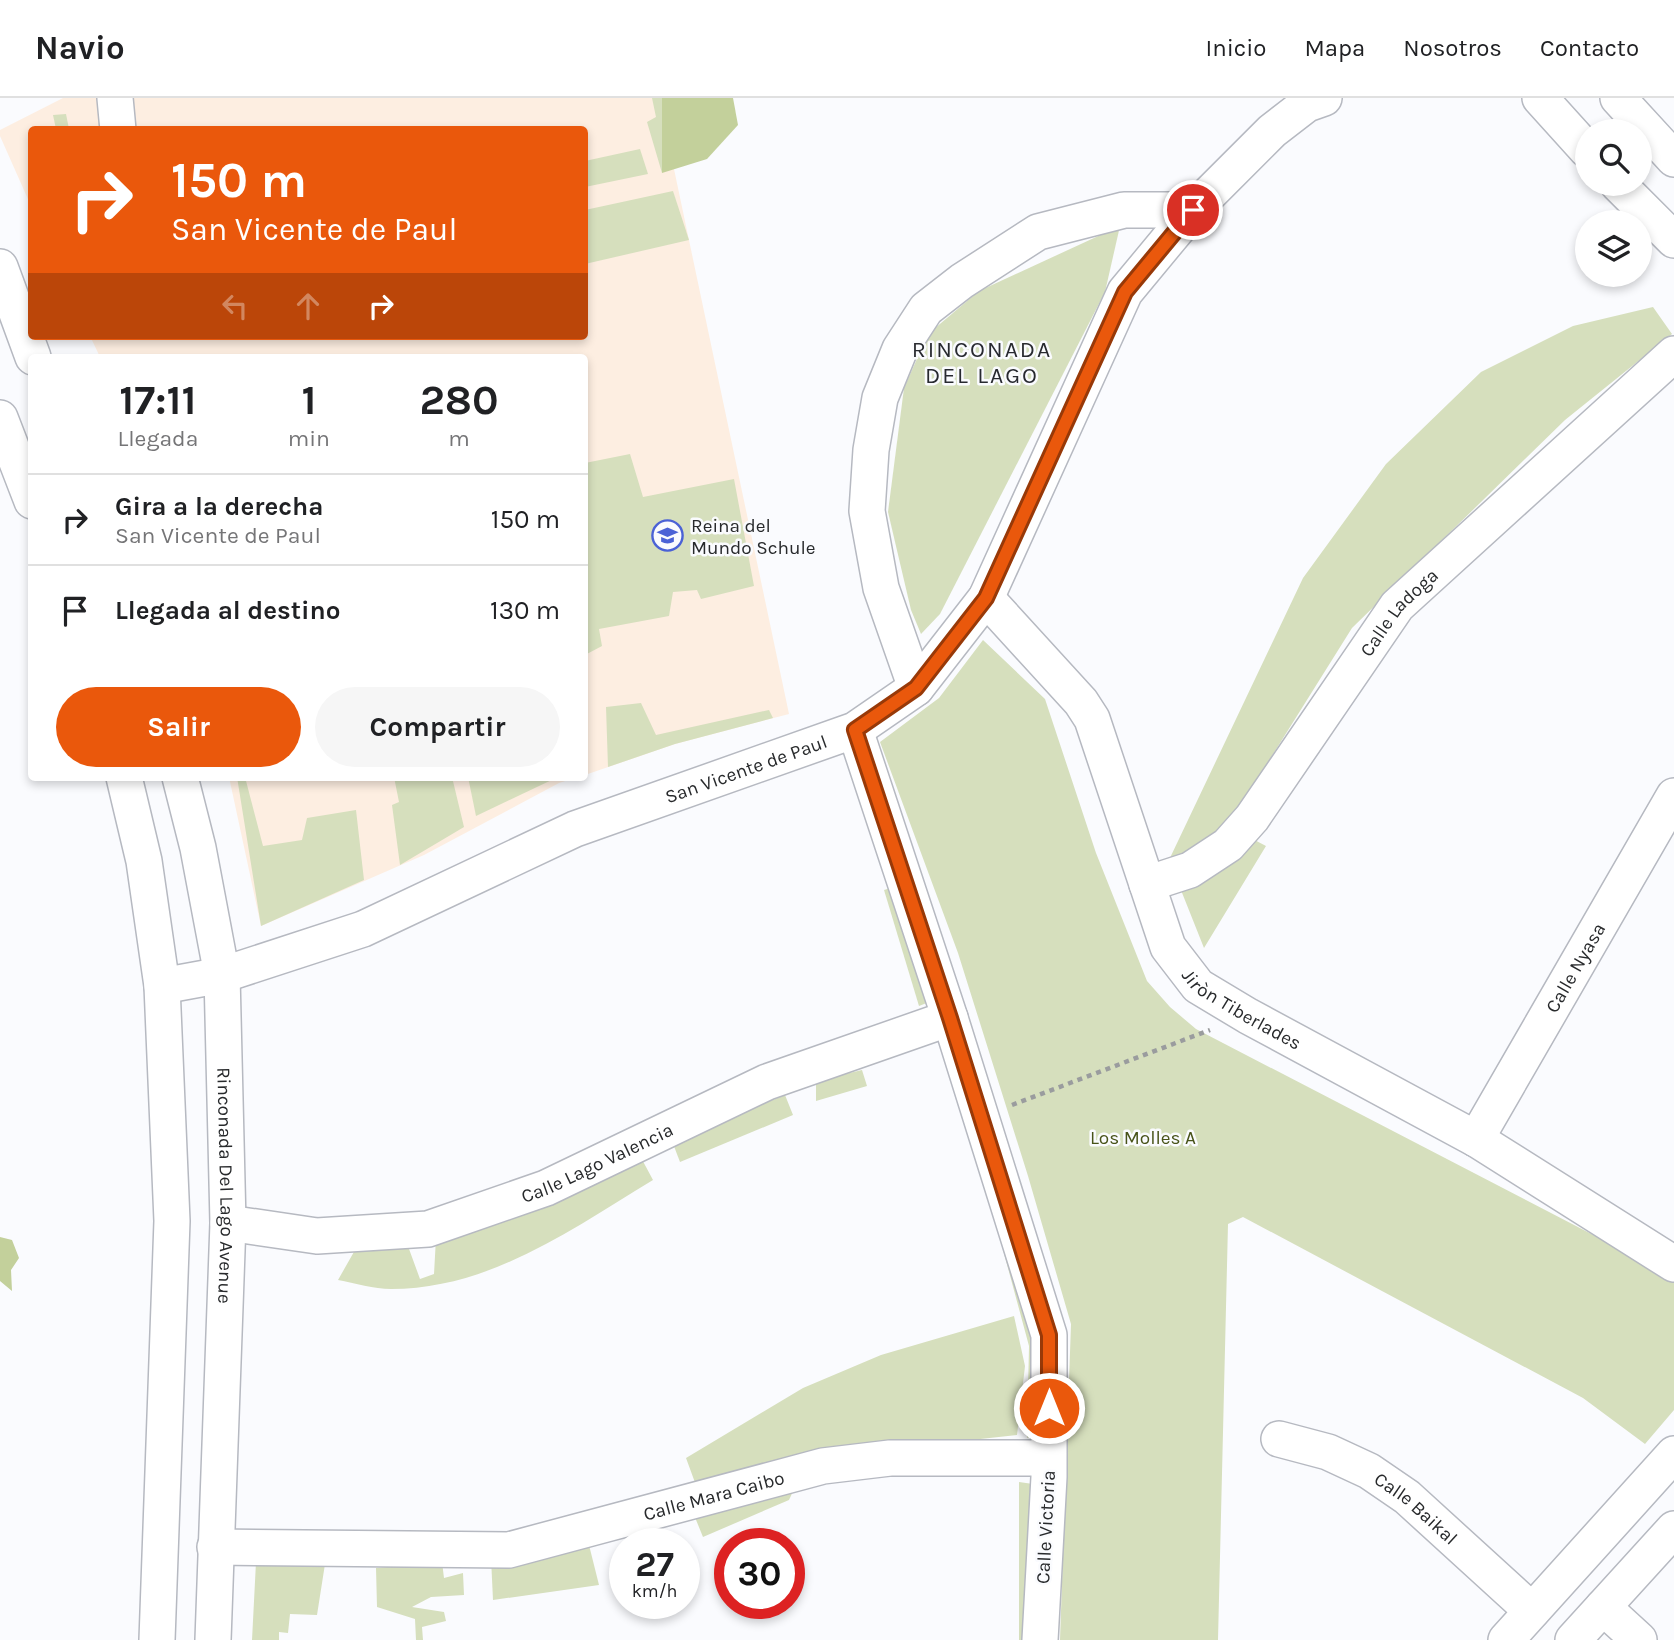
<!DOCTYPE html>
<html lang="es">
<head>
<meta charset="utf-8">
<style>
  :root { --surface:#fff; --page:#f6f6f6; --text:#202124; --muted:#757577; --line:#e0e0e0; --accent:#ea580c }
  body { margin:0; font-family:Karla,sans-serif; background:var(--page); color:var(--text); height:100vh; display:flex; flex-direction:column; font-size:26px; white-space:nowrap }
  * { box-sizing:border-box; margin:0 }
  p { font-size:23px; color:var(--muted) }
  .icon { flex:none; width:38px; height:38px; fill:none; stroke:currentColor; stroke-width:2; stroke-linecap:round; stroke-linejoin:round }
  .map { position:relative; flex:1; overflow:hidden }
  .panel { position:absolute; left:28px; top:256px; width:560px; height:427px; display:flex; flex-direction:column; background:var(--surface); border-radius:7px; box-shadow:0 4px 10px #0003 }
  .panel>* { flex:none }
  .hud { position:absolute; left:28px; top:28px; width:560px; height:214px; border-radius:7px; box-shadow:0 4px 10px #0003; background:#ea580c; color:#fff; overflow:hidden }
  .controls { position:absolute; left:1575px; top:21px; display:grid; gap:14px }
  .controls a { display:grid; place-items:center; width:77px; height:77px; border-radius:50%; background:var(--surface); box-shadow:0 4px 10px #0003; font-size:35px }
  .speed { position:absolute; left:609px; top:1430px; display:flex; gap:14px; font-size:35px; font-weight:700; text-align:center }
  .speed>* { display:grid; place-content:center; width:91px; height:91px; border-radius:50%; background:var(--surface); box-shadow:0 4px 10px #0003; line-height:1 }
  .speed small { font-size:18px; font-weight:400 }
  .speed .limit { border:10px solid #d22; background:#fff; color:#111 }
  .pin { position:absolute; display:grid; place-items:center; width:60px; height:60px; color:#fff; margin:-30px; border:4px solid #fff; border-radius:50%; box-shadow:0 2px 7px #0007 }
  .me { position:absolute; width:77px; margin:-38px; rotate:0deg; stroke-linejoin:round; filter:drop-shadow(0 0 5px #0008) }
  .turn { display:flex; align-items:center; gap:24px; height:147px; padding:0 28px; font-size:32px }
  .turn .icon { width:91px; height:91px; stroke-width:2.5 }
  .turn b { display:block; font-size:49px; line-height:60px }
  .lanes { display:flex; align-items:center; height:66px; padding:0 28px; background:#0003; justify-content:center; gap:35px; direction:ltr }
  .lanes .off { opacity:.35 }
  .eta { display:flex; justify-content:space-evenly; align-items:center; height:119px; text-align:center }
  .eta b { font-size:42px; font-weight:700; line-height:49px }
  .primary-button { display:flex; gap:14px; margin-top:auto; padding:14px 28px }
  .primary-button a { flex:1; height:80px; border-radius:42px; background:var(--accent); color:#fff; font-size:28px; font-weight:700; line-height:80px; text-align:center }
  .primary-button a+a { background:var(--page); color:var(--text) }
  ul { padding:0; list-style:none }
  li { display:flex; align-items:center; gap:21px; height:91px; padding:0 28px; border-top:2px solid var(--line) }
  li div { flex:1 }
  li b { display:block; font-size:26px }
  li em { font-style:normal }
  header { display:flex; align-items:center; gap:42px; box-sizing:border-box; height:98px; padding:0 35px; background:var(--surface); border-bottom:2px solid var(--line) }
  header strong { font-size:33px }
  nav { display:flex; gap:38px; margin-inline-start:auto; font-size:24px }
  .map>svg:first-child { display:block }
</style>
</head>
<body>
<header>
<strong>Navio</strong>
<nav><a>Inicio</a><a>Mapa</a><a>Nosotros</a><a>Contacto</a></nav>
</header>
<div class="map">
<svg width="1674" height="1542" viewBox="0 0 1674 1542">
  <rect width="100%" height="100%" fill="#fafbfe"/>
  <g fill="#fdeee1">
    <polygon points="63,0 659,0 789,616 675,646 585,677 584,259 100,259 90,238 584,238 584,32 32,32 31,108 0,38 0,32"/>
    <polygon points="229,679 578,679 559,685 424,757 261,828"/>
  </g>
  <g fill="#d6dfbd">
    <polygon points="652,0 662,0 662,75 647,24 656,19"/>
    <polygon points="66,16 69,31 56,31 53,17"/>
    <polygon points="640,51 648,76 585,89 585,63"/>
    <polygon points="673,93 689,142 585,166 585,112"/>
    <polygon points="1120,128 1105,194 940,516 921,536 911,512 888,414 904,290 928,236 979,193"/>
    <polygon points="1653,209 1672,236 1565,322 1352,530 1228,728 1266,748 1204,850 1169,762 1303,480 1386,366 1481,274 1573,228"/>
    <polygon points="630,356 643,399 734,381 754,488 701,501 697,492 673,494 669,518 599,531 602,548 585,557 585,365"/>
    <polygon points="983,542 1045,601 1096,755 1147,883 1170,909 1196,931 1655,1169 1674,1183 1674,1312 1645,1346 1583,1300 1243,1119 1228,1126 1218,1542 1060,1542 1071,1226 1028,1078 958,855 880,644 939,600"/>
    <polygon points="641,605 656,637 769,612 773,620 675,646 608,669 606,609"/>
    <polygon points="237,679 245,679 263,748 302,742 307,720 356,712 364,782 261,828"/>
    <polygon points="394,679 452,679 464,729 400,767 392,707 399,704"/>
    <polygon points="468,679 558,679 476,718"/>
    <polygon points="897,788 937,901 919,908 884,792"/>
    <polygon points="862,972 867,988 816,1003 816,983"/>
    <polygon points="785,997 793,1017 680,1064 672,1043"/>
    <path d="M638 1054 653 1082C572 1131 490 1191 391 1191 374 1191 355 1185 338 1182L359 1145 405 1140 420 1181 434 1176 436 1140Z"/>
    <polygon points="985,1085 1040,1246 1034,1337 1027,1340 1029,1248"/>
    <polygon points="1014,1218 1025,1268 1017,1337 871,1353 697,1390 686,1360 803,1290 881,1257"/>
    <polygon points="1019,1384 1033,1386 1029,1542 1019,1542"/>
    <polygon points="795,1389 789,1402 703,1439 692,1412"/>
    <polygon points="588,1443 599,1487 493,1502 491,1460"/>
    <polygon points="256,1464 325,1466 317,1517 290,1516 288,1535 279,1534 279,1542 252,1542"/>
    <polygon points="442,1464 444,1480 463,1475 464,1497 431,1499 412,1509 444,1514 446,1523 422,1529 423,1542 416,1542 415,1521 377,1509 376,1470"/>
  </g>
  <g fill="#c3d09b">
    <polygon points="662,0 733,0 738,27 707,61 662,75"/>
    <polygon points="0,1139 12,1142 19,1160 11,1172 12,1193 0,1183"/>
  </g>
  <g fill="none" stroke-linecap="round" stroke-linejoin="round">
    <defs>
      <g id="minor">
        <polyline points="115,0 118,32"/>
        <polyline points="1540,0 1587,52"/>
        <polyline points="1618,0 1674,61"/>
        <polyline points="1618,86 1674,142"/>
        <polyline points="0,169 33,259"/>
        <polyline points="0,320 32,403"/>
        <path id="s1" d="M986 500 1081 604 1092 621 1168 849 1198 888 1248 918 1476 1041 1674 1166"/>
        <polyline points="916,590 881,490 867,413 871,352 880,300 900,251 926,211 962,183 1038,134 1124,112 1193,112"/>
        <polyline points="855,632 950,920 1049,1237 1049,1379 1040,1542"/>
        <polyline points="124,679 144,763 162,888 172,1123 157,1542"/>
        <path id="s2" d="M180 679 198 750 222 877 228 1125 213 1542"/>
        <path id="s3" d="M1147 786 1190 772 1228 747 1252 720 1397 508 1674 256"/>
        <path id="s4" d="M162 888 222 877 363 831 575 731 855 632 916 590 986 500 1125 194 1193 112 1272 33 1307 6 1324 0"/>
        <path id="s5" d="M1476 1041 1674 698"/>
        <path id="s6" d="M228 1125 317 1138 428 1131 546 1090 767 984 950 920"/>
        <path id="s7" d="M1279 1341 1328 1354 1369 1373 1407 1399 1532 1513"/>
        <path id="s8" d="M215 1449 509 1452 823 1368 890 1360H1048"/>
        <polyline points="1603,1509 1639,1542"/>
        <polyline points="1506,1542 1674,1356"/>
        <polyline points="1573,1542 1674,1431"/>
      </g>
    </defs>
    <use href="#minor" stroke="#b6b9c1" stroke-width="38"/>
    <polyline stroke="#9a9c9e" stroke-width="4.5" stroke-dasharray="5 5" stroke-linecap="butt" points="1012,1007 1210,932"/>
    <use href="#minor" stroke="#fff" stroke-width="35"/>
  </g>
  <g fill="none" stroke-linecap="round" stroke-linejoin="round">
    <defs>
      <polyline id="route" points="1049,1310 1049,1237 950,920 855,632 916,590 986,500 1125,194 1193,112"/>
    </defs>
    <use href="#route" stroke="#983908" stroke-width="18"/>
    <use href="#route" stroke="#ea580c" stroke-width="12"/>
  </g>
  <defs>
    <symbol id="school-ring" viewBox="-11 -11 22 22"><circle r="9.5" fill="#fafbfe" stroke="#4b62d6" stroke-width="1.5"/><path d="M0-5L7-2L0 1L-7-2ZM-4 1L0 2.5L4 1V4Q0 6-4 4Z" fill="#4b62d6"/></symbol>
  </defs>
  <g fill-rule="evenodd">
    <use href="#school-ring" x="650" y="420" width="35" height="35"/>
  </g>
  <g text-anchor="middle" stroke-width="5" stroke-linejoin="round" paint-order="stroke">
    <g font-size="19" fill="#282a2c" stroke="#fafbfe" text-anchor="start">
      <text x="691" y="434">Reina del<tspan x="691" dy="22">Mundo Schule</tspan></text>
    </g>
    <g font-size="19" fill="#282a2c" stroke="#fafbfe">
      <text dy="7" stroke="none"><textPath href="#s3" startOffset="380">Calle Ladoga</textPath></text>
      <text dy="7" stroke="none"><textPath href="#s4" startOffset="625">San Vicente de Paul</textPath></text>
      <text dy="7" stroke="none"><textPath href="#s5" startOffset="198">Calle Nyasa</textPath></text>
      <text dy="7" stroke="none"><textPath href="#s1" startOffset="500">Jiròn Tiberlades</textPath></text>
      <text dy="7" stroke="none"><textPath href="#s6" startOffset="383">Calle Lago Valencia</textPath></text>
      <text dy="7" stroke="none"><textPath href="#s2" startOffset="413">Rinconada Del Lago Avenue</textPath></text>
      <text dy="7" stroke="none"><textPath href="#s8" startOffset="506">Calle Mara Caibo</textPath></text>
      <text dy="7" stroke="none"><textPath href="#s7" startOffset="156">Calle Baikal</textPath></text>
      <text transform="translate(1045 1429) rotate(-87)" y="7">Calle Victoria</text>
    </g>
    <g font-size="19" fill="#485319" stroke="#fafbfe">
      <text x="1143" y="1046">Los Molles A</text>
    </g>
    <g font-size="23" letter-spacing="2" fill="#282a30" stroke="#fafbfe">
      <text x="982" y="259">RINCONADA<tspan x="982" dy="26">DEL LAGO</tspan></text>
    </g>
  </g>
</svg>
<div class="controls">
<a><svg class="icon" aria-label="search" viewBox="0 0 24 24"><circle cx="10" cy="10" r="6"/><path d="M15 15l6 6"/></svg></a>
<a><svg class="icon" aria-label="layers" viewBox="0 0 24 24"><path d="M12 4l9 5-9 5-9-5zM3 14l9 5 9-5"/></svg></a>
</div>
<div class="speed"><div>27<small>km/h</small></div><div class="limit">30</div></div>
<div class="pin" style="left:1193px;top:112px;background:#d93025"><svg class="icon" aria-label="arrive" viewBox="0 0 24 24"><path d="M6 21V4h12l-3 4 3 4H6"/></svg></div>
<svg class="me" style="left:1049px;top:1310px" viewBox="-20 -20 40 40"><circle r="17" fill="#ea580c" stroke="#fff" stroke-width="3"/><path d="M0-11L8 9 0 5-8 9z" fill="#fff"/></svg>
<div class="hud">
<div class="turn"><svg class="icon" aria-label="right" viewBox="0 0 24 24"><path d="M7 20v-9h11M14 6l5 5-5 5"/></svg><div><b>150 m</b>San Vicente de Paul</div></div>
<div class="lanes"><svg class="icon off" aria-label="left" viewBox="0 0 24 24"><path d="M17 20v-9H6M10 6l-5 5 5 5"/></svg><svg class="icon off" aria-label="ahead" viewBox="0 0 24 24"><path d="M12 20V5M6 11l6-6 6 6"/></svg><svg class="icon" aria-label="right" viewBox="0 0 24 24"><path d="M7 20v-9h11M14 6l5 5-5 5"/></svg></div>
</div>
<section class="panel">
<div class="eta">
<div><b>17:11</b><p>Llegada</p></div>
<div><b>1</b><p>min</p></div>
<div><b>280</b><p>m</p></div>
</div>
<ul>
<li><svg class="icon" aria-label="right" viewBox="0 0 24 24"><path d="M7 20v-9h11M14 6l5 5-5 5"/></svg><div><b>Gira a la derecha</b><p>San Vicente de Paul</p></div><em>150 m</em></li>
<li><svg class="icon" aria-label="arrive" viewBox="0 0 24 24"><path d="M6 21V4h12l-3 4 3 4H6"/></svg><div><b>Llegada al destino</b></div><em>130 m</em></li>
</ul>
<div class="primary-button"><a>Salir</a><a>Compartir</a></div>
</section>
</div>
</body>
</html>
